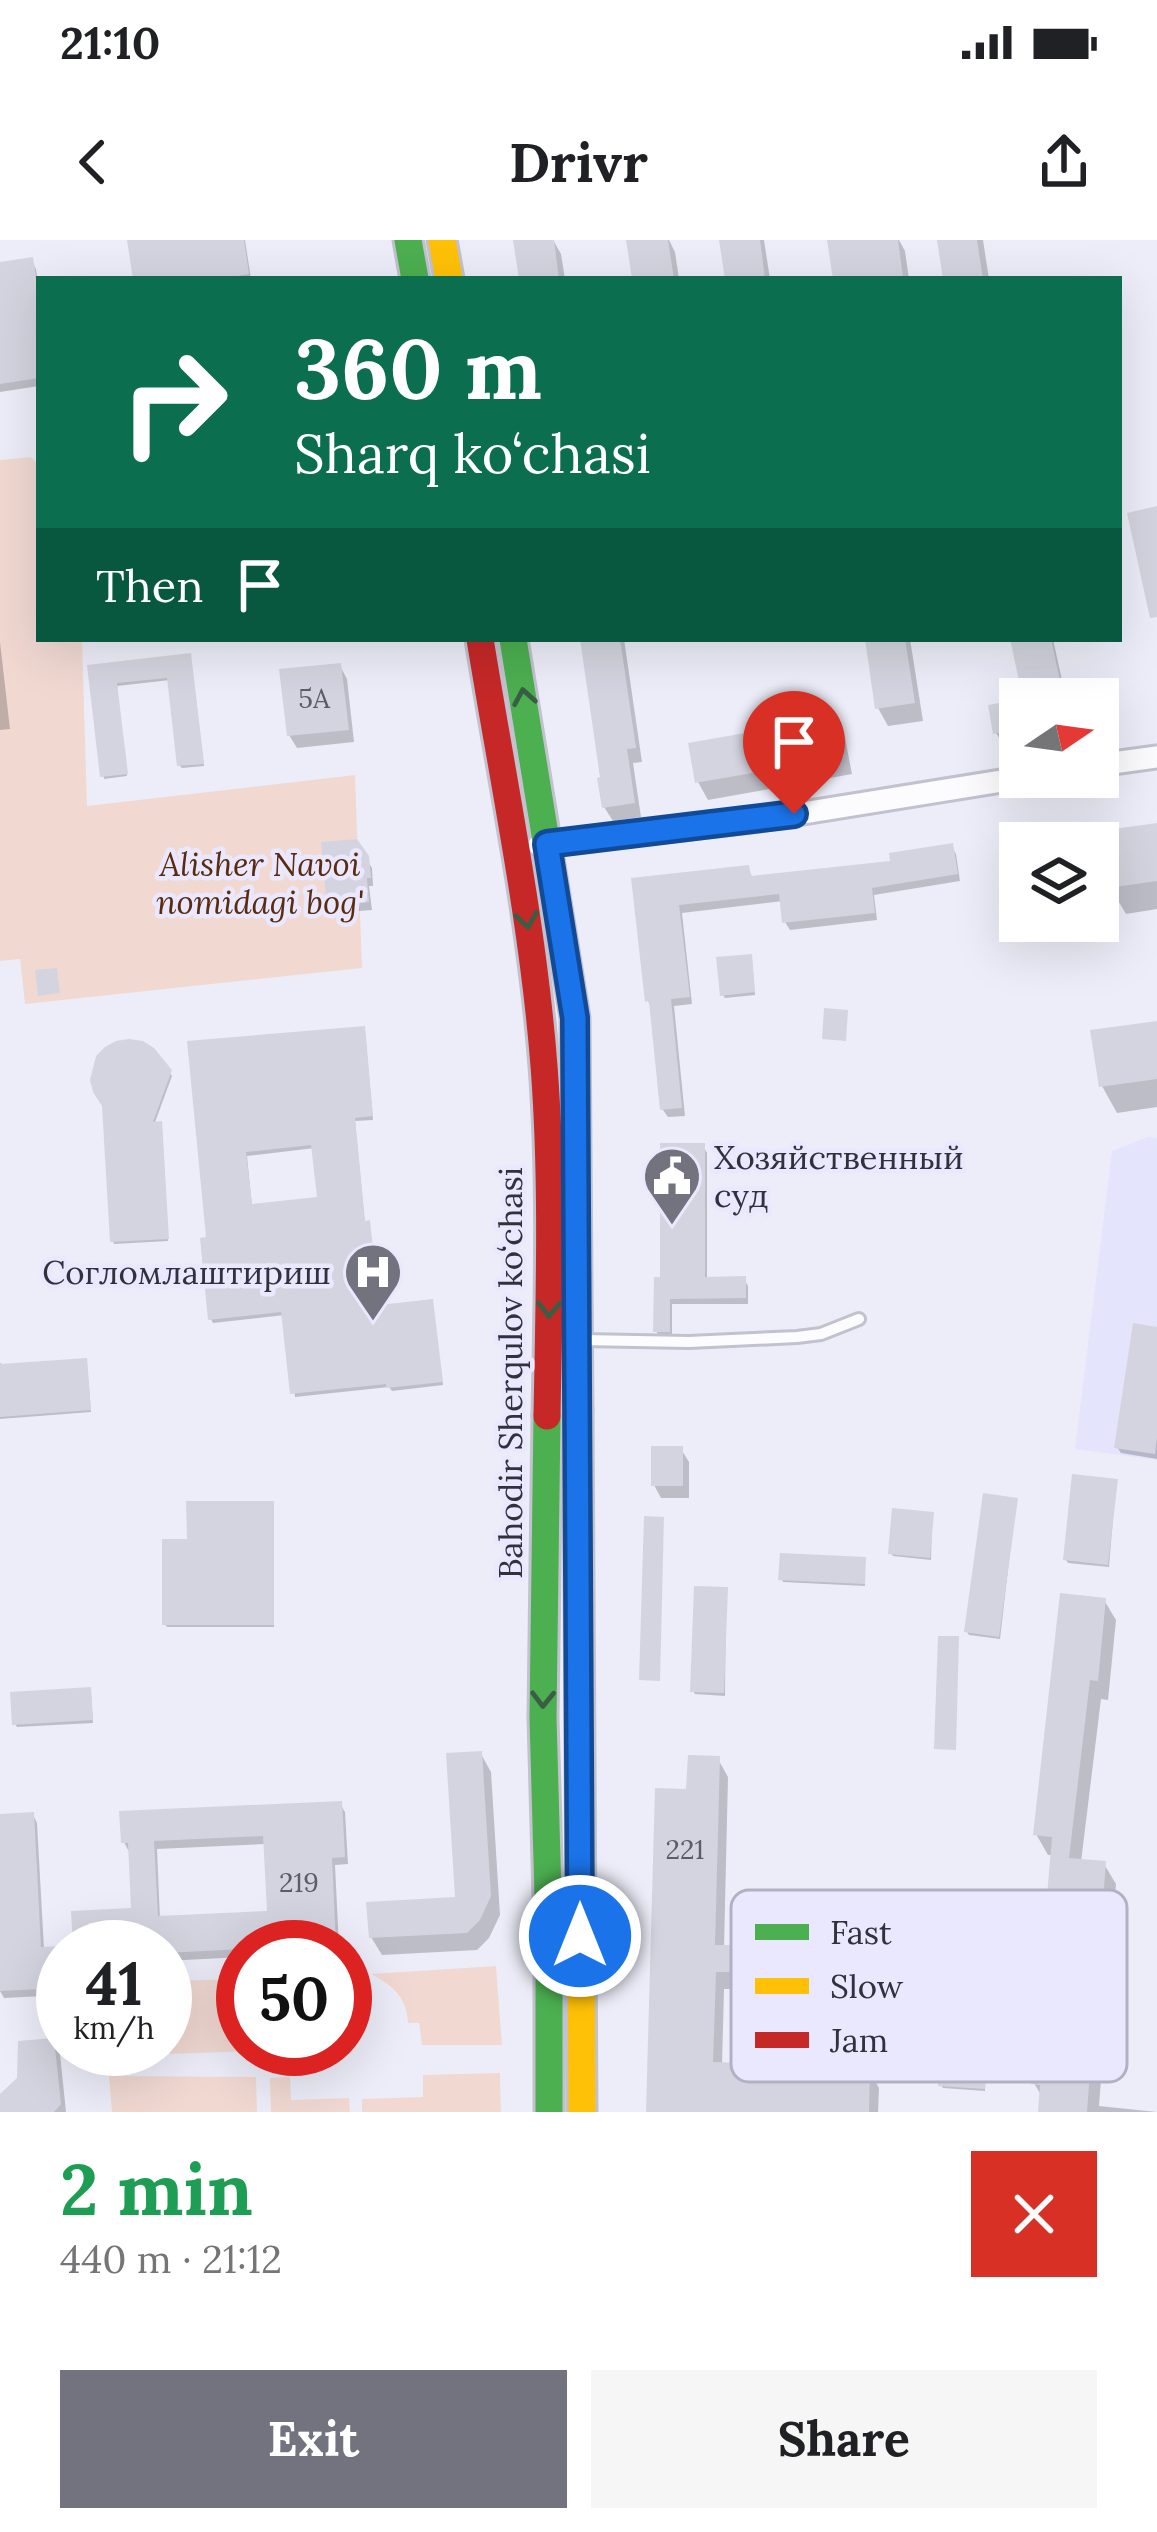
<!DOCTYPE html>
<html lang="en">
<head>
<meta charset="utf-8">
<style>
  :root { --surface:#fff; --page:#f6f6f6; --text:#202124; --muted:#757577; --accent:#73737f }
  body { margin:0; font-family:Lora,serif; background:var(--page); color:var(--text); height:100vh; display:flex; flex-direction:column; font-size:45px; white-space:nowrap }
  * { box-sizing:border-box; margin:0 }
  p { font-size:39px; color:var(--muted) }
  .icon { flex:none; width:66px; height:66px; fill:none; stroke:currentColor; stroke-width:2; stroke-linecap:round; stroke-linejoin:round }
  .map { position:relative; height:1872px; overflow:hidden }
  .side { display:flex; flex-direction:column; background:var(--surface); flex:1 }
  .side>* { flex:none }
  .guide { position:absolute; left:36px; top:36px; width:1086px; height:366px; border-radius:0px; box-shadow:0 12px 48px #0002; background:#0b6e4f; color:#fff; overflow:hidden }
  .needle { width:78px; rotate:77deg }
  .buttons { position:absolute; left:999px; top:438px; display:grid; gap:24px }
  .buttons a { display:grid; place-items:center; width:120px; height:120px; border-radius:0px; background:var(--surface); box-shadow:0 12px 48px #0002; font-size:60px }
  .speed { position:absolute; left:36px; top:1680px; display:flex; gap:24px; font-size:60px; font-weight:700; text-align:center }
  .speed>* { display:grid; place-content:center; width:156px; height:156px; border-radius:50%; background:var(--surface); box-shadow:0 12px 48px #0002; line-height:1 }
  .speed small { font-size:30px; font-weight:400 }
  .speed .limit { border:18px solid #d22; background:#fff; color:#111 }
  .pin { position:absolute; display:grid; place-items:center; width:102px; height:102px; color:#fff; margin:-123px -51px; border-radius:50% 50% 50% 0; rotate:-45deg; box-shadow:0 0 12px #0007 }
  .pin .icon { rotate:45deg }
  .me { position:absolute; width:132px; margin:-66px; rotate:0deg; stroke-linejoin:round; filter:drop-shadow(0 0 9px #0008) }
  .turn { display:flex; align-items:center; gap:42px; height:252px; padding:0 60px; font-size:54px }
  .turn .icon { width:156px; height:156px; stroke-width:2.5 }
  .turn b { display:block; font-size:84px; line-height:102px }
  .then { display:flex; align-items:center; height:114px; padding:0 60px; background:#0003; gap:24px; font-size:45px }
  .round { display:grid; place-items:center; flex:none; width:126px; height:126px; border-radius:0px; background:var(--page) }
  .overview { display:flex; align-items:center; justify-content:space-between; height:204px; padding:0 60px }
  h1 { font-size:72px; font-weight:800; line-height:90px; color:#1e9e55 }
  .primary-button { display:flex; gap:24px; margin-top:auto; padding:24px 60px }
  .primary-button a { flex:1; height:138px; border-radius:0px; background:var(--accent); color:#fff; font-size:48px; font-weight:800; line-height:138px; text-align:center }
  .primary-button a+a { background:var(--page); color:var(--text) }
  .status { display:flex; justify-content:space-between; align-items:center; height:84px; padding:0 60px; background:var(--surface); direction:ltr }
  .status svg { height:33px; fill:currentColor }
  header { display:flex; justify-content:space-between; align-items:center; height:156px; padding:0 60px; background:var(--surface); font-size:54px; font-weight:800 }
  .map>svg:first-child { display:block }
</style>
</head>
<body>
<div class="status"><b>21:10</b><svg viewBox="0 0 49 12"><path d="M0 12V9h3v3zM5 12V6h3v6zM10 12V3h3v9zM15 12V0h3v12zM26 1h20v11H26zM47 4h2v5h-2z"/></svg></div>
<header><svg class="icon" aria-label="back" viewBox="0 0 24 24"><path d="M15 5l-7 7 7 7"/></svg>Drivr<svg class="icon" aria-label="share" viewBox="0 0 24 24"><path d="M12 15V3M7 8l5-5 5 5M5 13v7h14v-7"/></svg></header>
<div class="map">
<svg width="1157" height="1872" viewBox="0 0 1157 1872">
  <rect width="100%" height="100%" fill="#ededf9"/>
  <polygon fill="#e4e4fc" points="1148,897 1157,898 1157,1220 1075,1209 1112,911"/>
  <g fill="#f1d9d2">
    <polygon points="31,217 39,225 39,399 82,399 87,566 355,535 362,728 25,764 20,719 0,721 0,220"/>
    <path d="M496 1726 502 1805H422L419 1783H408C407 1757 392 1745 371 1734Z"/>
    <polygon points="243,1739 243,1809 255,1809 255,1811 108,1816 108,1809 165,1809 165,1741"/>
    <polygon points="500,1833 501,1872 362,1872 362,1859 423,1857 423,1835"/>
    <polygon points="109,1836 256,1837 257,1872 112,1872"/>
    <polygon points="290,1837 291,1860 349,1858 350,1872 271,1872 270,1838"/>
  </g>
  <g fill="#0003" fill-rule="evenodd">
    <polygon points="130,0 245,0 251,39 136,39"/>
    <polygon points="527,0 553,0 561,14 565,39 522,39"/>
    <polygon points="629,0 669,0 675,12 679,39 635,39"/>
    <polygon points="721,0 764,0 770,39 727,39"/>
    <polygon points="846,0 899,0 905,11 909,39 836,39 831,2"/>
    <polygon points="940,0 983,0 989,39 946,39"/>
    <polygon points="31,21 36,29 39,49 39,146 0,152 0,25"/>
    <polygon points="583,399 624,399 642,522 633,523 641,577 613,581 604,567"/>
    <polygon points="868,399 910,399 923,481 888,486 878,468"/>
    <polygon points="1013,399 1053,399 1065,454 1071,453 1074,459 1026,459"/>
    <polygon points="0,402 10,489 0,490"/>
    <polygon points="191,419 204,526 182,528 180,526 170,440 117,446 127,536 104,539 90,428"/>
    <polygon points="340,426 347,439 354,502 297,508 289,495"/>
    <polygon points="1020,462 1020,504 1004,506 996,493"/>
    <polygon points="835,480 845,498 852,534 708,560 698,542"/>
    <polygon points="1157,586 1157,669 1126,674 1110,647"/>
    <polygon points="355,602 372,628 373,646 369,646 372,670 335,673 330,665"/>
    <polygon points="951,606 956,614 960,641 874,655 877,680 790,690 785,682 783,661 682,673 692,764 674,766 685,876 668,877 663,870 653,770 648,761 634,640 748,628 753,639 894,624"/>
    <polygon points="752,720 755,755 725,758 723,755"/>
    <polygon points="1157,784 1157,867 1117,873 1102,846"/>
    <path d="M365 793 373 880 355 881 365 984 379 1068 432 1062 443 1145 392 1151 389 1147 295 1157 285 1075 213 1083 211 1079 209 1000 190 804ZM315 908 321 960 252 967 247 916Z"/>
    <polygon points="152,810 172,836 154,885 162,887 168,1001 114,1004 113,1001"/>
    <polygon points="703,906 707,913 707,1040 744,1039 748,1046 748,1064 672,1064 672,1098 660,1097 656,1091 663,1040"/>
    <polygon points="1157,1090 1157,1219 1121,1213 1117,1207"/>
    <polygon points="0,1123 8,1127 87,1124 91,1172 0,1179"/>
    <polygon points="681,1209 689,1222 689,1258 661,1258 654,1245"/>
    <polygon points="1116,1242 1109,1327 1068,1323 1066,1320"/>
    <polygon points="1016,1260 1000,1399 969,1395 967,1392"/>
    <polygon points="272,1264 274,1387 167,1387 165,1384 190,1302"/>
    <polygon points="932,1275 931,1320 893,1316 891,1313"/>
    <polygon points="864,1320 865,1346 783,1342 782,1339"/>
    <polygon points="726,1350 725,1456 695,1454 693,1451"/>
    <polygon points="1104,1360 1116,1380 1108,1460 1101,1459 1081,1622 1104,1624 1116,1644 1099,1866 1157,1872 1041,1872 1042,1857 1034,1843 1053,1615 1048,1615 1036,1594"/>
    <polygon points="91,1453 93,1483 17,1487 15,1484"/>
    <polygon points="481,1514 491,1532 500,1675 489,1698 477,1710 382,1715 371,1697 458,1659"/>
    <polygon points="718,1519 728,1537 724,1708 738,1708 748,1726 748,1749 724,1749 722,1826 869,1830 879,1848 878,1872 649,1872 689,1552"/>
    <path d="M340 1564 345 1572 348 1624 335 1625 339 1707H243V1717L165 1721V1707H76L134 1671 131 1610H128L124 1602ZM266 1604 270 1674 160 1679 157 1609Z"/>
    <polygon points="33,1575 37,1583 44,1709 63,1709 63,1755 4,1758 0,1751 0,1577"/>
    <polygon points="988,1782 985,1851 943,1848 941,1845"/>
    <polygon points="53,1801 60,1814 66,1872 0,1872 0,1854 4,1854"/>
  </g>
  <g fill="#d4d4e0" fill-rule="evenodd">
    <polygon points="127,0 244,0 249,34 221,39 133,39"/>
    <polygon points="513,0 554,0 559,39 519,39"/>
    <polygon points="626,0 668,0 674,39 632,39"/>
    <polygon points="719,0 760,0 765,39 725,39"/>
    <polygon points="827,0 898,0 903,37 833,39"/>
    <polygon points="937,0 977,0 983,39 943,39"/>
    <polygon points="33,17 39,58 39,138 0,144 0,22"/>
    <polygon points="1157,266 1157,377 1150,378 1127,273"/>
    <polygon points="580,399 620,399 636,508 627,509 635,563 602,568 597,538 600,537"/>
    <polygon points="865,399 905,399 915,463 875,469"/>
    <polygon points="1010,399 1051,399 1064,459 1023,459"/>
    <polygon points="191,413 204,524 177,526 167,438 117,443 128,534 100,537 87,425"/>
    <polygon points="341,423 349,490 287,496 279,429"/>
    <polygon points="1020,459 1020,489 993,494 988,465"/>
    <polygon points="836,477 844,517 695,543 688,503"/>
    <polygon points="1157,583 1157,641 1108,648 1099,591"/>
    <polygon points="357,599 369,616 371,638 367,638 369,662 327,666 321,602"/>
    <polygon points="953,603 958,634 872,648 875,673 782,683 779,654 679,665 690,757 671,759 682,868 660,870 649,761 645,762 631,638 749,625 751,636 890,621 889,613"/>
    <polygon points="752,714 755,752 720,756 716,717"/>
    <polygon points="57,728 60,753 38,756 35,730"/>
    <polygon points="824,768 848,770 846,801 822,799"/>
    <polygon points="1157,781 1157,839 1099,847 1090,790"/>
    <path d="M365 786 373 876 355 878 365 981 370 980 379 1065 433 1059 443 1142 386 1148V1144L290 1154 281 1072 208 1080 200 998 206 997 187 801ZM311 905 317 957 252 964 246 912Z"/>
    <polygon points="129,799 143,801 154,808 172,830 153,882 162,881 169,999 110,1002 102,866 93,852 90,840 96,816 105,807 116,801"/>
    <polygon points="660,903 705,903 705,1037 746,1036 746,1058 670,1059 670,1092 653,1092 654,1037 660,1037"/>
    <polygon points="1133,1083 1157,1087 1157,1198 1155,1214 1114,1208"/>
    <polygon points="87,1118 91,1170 0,1177 0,1124"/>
    <rect x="651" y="1206" width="32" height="40"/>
    <polygon points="1072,1234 1118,1239 1108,1325 1063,1320"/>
    <polygon points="983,1253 1018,1258 999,1397 964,1392"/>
    <polygon points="186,1261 274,1261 274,1385 162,1385 162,1299 187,1299"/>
    <polygon points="892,1268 934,1272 930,1318 888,1314"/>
    <polygon points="644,1276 664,1277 660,1441 639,1440"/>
    <polygon points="780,1313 866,1317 865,1344 778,1340"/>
    <polygon points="694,1346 728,1347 724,1453 690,1452"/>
    <polygon points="1060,1353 1106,1358 1098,1441 1090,1440 1069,1618 1106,1621 1087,1872 1038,1872 1040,1845 1031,1844 1052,1597 1033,1595"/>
    <polygon points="938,1396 959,1396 956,1510 934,1509"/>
    <polygon points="91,1447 93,1480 12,1485 10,1452"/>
    <polygon points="482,1511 491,1656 480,1680 467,1693 369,1698 366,1662 455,1657 446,1513"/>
    <polygon points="688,1515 720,1516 715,1705 740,1705 739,1732 716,1732 713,1822 870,1827 869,1872 646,1872 655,1548 686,1549"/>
    <path d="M342 1561 345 1617 332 1618 336 1705 243 1707V1709L165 1713V1707H73L71 1671 131 1668 128 1603H121L119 1571ZM263 1596 267 1671 158 1676 154 1601Z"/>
    <polygon points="34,1572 41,1707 63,1706 63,1748 0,1751 0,1574"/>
    <polygon points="943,1776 989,1779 985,1849 938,1846"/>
    <polygon points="54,1798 61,1864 54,1872 0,1872 0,1854 17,1838 18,1801"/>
  </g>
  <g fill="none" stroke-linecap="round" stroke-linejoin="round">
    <defs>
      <polyline id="lane" points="582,1100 689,1102 797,1097 821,1094 859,1079"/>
      <g id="street">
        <polyline points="1098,525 1157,517"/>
        <polyline points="539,605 760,580 1026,537"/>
      </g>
      <g id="fast">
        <polyline points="408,0 415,39"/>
        <polyline points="513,399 575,778 578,1171"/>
        <polyline points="547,1176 543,1478 549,1691 549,1872"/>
      </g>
      <g id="slow">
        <polyline points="442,0 449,39"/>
        <polyline points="578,1171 582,1872"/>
      </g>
      <path id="jam" d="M480 399C503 541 533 683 544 826 553 943 549 1060 547 1176"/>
    </defs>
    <use href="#lane" stroke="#c2c2ce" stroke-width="16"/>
    <use href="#street" stroke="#c2c2ce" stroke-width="27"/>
    <use href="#fast" stroke="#c2c2ce" stroke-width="33"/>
    <use href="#slow" stroke="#c2c2ce" stroke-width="33"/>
    <use href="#jam" stroke="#c2c2ce" stroke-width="33"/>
    <use href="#lane" stroke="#fcfcfe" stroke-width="10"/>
    <use href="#street" stroke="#fcfcfe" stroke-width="21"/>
    <use href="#fast" stroke="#4caf50" stroke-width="27"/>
    <use href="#slow" stroke="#ffc107" stroke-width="27"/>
    <use href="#jam" stroke="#c62828" stroke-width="27"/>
  </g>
  <defs><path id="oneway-chevron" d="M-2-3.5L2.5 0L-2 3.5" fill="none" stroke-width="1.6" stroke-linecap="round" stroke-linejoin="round" transform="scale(3)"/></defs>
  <g stroke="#3a5d44">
    <use href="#oneway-chevron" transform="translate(524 457) rotate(-100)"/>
    <use href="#oneway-chevron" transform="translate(527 680) rotate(81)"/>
    <use href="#oneway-chevron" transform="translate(549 1069) rotate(91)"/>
    <use href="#oneway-chevron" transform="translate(543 1459) rotate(91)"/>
  </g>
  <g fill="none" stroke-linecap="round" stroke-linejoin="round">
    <defs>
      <polyline id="route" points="580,1696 575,778 547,604 794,574"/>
    </defs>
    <use href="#route" stroke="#114b97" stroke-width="30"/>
    <use href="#route" stroke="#1a73e8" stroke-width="21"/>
  </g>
  <defs>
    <symbol id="civic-pin" viewBox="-11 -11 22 30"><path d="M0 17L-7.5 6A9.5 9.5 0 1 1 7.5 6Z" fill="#73737f" stroke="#e9e8fe"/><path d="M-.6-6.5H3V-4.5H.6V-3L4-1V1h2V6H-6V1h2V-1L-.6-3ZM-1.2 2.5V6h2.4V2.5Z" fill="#fff"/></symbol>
    <symbol id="hospital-pin" viewBox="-11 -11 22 30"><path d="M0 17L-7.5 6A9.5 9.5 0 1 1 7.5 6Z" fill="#73737f" stroke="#e9e8fe"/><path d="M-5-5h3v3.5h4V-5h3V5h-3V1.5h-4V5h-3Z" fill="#fff"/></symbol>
  </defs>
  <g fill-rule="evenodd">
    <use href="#civic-pin" x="639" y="903" width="66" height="90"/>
    <use href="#hospital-pin" x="340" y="999" width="66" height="90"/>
  </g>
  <g text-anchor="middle" stroke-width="9" stroke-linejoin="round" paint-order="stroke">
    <g font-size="27" fill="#5c5c68">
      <text x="314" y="468">5A</text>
      <text x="685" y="1619">221</text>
      <text x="299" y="1652">219</text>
    </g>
    <g font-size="33" font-style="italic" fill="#5a2b0d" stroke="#e9e8fe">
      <text x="260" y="636">Alisher Navoi<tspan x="260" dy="38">nomidagi bog'</tspan></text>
    </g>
    <g font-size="33" fill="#31313e" stroke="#e9e8fe" text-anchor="start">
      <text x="714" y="929">Хозяйственный<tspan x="714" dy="38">суд</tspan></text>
      <text x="331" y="1044" text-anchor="end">Согломлаштириш</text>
    </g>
    <g font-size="33" fill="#31313e" stroke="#e9e8fe">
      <text transform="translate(510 1133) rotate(-90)" y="12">Bahodir Sherqulov ko‘chasi</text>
    </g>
  </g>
  <rect x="731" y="1650" width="396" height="192" rx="18" fill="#e9e8fe" stroke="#b2b1c4" stroke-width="3"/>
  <rect x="755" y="1684" width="54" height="16" fill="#4caf50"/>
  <rect x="755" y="1738" width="54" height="16" fill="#ffc107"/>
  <rect x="755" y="1792" width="54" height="16" fill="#c62828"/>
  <g font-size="33" fill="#31313e">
    <text x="830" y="1704">Fast</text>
    <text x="830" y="1758">Slow</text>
    <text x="830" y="1812">Jam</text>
  </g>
</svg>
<div class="buttons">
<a><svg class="needle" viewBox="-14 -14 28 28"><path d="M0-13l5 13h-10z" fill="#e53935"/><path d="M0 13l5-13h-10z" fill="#757577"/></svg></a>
<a><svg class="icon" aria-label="layers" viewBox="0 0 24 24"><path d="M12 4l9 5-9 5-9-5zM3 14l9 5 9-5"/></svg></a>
</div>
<div class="speed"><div>41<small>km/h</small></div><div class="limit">50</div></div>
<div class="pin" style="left:794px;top:574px;background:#d93025"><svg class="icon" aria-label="arrive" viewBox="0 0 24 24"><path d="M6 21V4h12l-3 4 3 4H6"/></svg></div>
<svg class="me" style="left:580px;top:1696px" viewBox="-20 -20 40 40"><circle r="17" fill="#1a73e8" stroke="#fff" stroke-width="3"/><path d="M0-11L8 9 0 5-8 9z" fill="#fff"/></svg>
<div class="guide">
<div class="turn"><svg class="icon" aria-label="right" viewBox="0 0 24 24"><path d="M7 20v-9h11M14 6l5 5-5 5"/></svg><div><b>360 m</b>Sharq ko‘chasi</div></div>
<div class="then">Then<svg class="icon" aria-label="arrive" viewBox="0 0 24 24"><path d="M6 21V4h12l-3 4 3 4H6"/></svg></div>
</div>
</div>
<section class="side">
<div class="overview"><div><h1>2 min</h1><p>440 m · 21:12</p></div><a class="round" style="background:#d93025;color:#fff"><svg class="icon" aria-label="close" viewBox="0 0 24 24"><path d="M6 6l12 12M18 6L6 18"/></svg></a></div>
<div class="primary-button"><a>Exit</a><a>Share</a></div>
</section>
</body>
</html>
